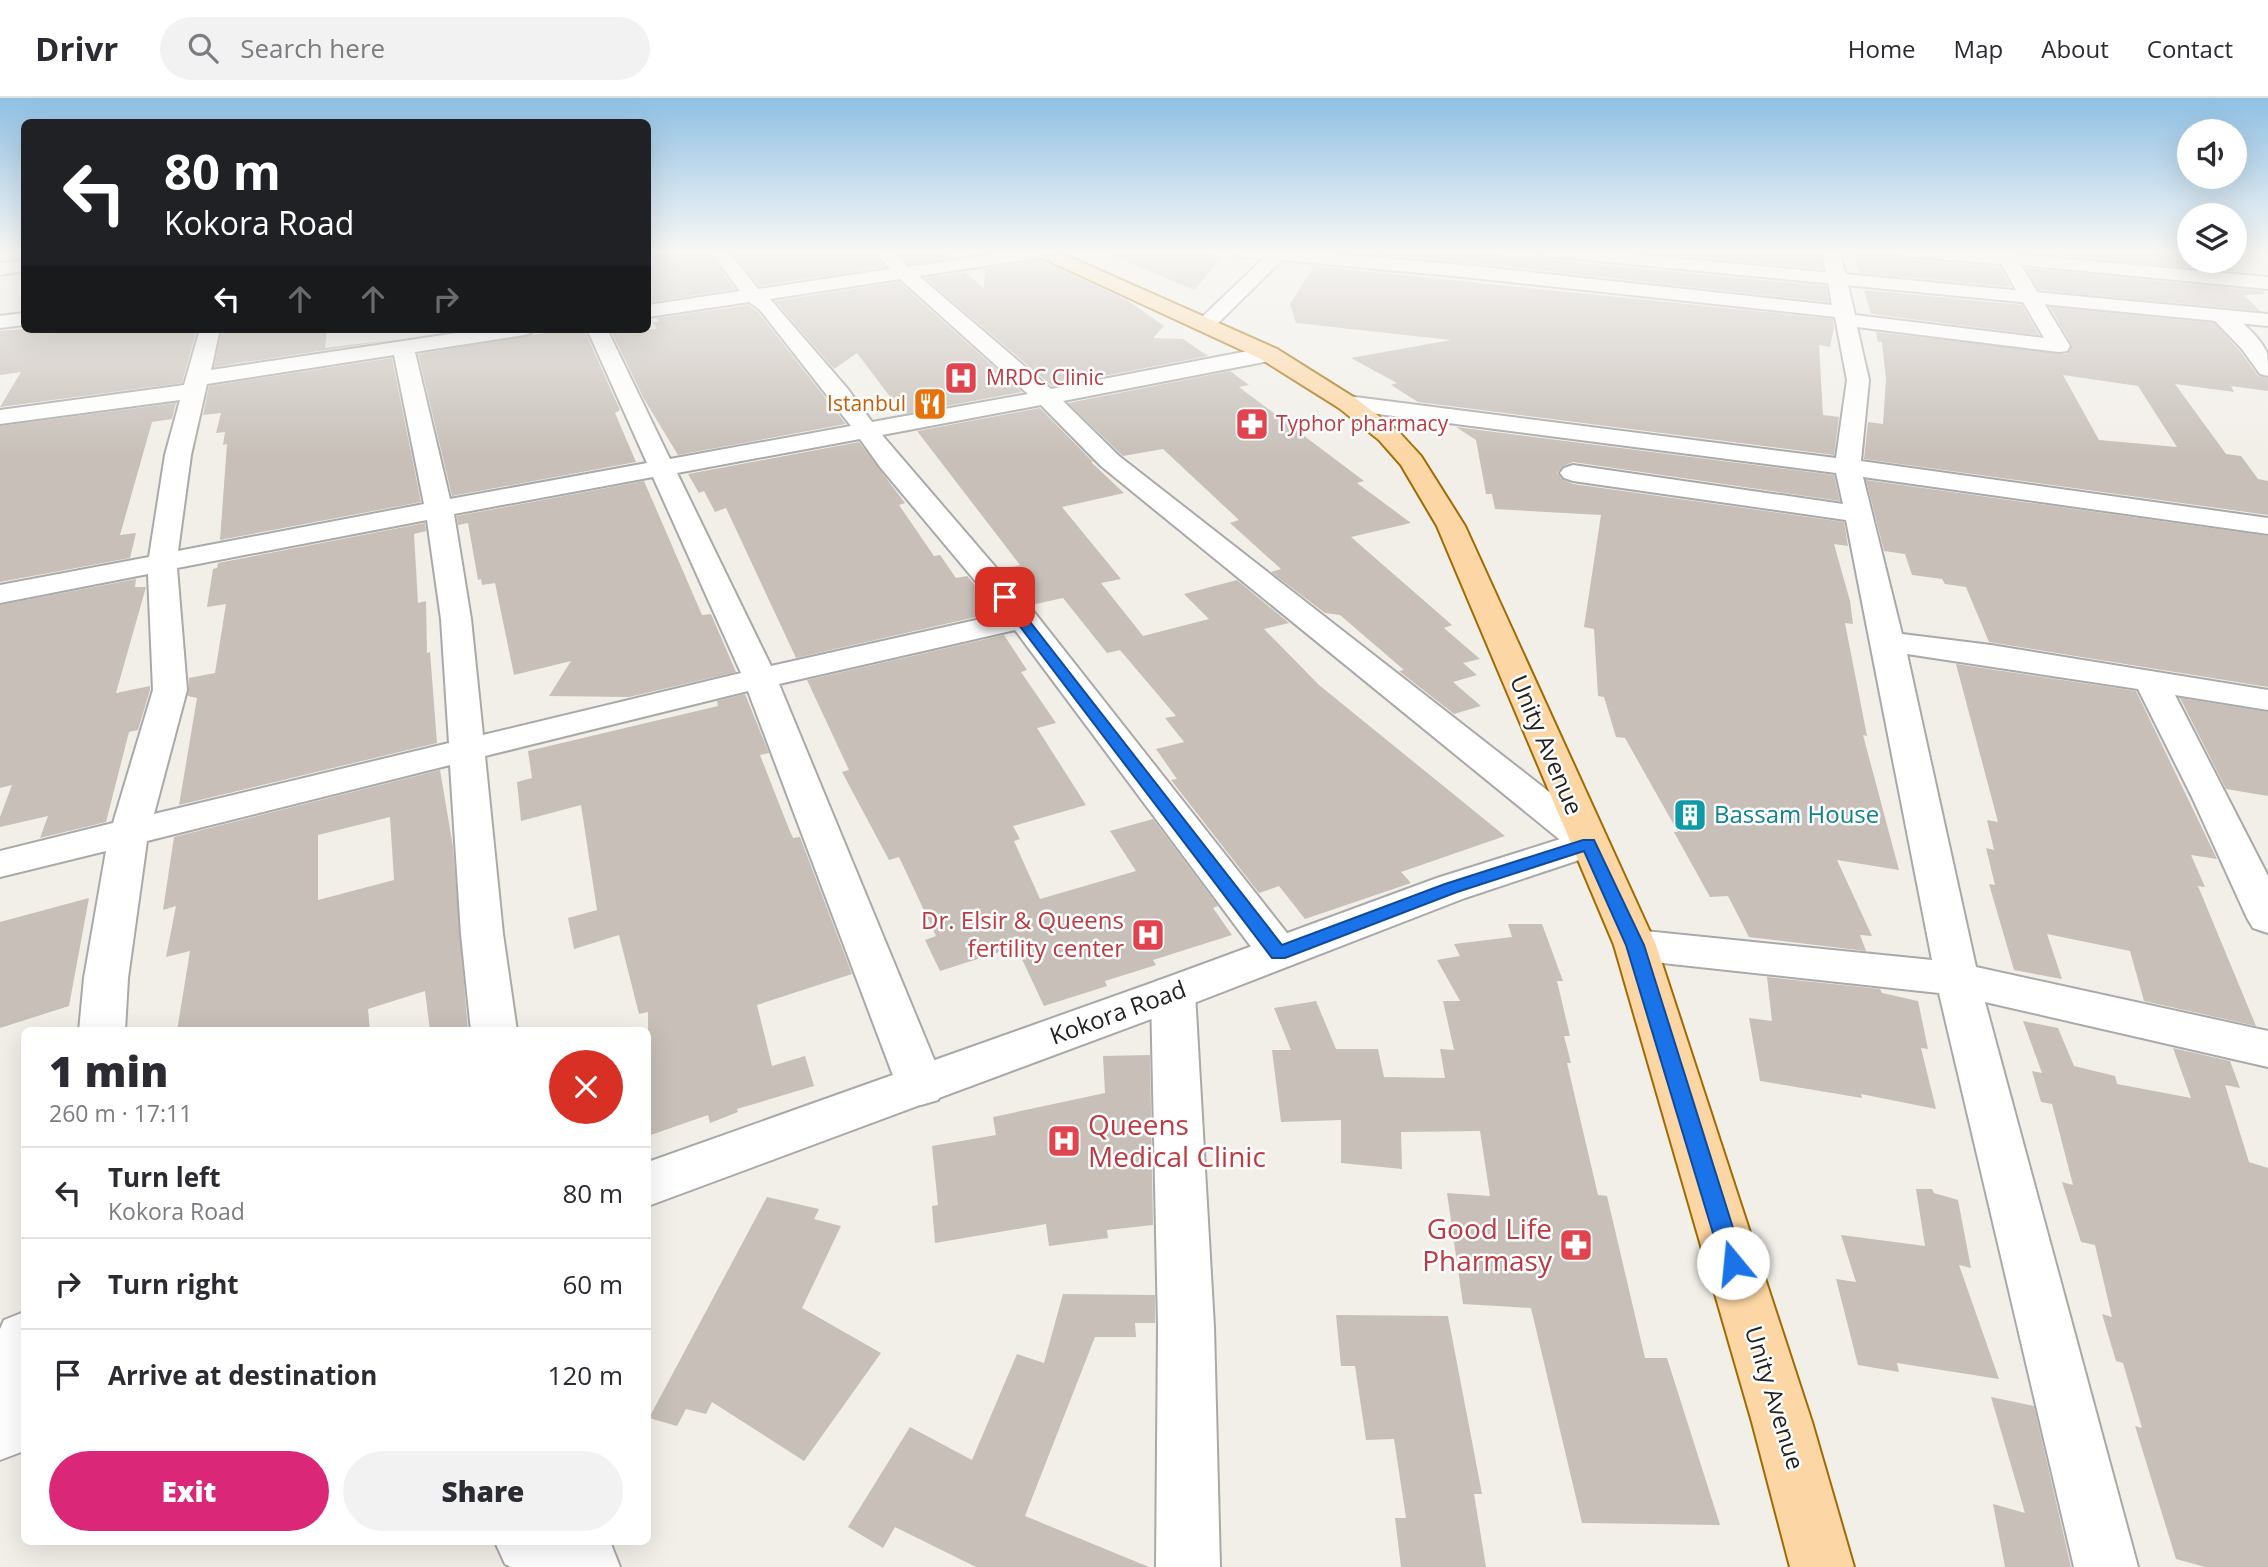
<!DOCTYPE html>
<html lang="en">
<head>
<meta charset="utf-8">
<style>
  :root { --surface:#fff; --page:#f2f2f3; --text:#2b2b33; --muted:#7c7c81; --line:#e1e1e2; --accent:#db2777 }
  body { margin:0; font-family:"Open Sans",sans-serif; background:var(--page); color:var(--text); height:100vh; display:flex; flex-direction:column; font-size:26px; white-space:nowrap }
  * { box-sizing:border-box; margin:0 }
  p { font-size:23px; color:var(--muted) }
  .icon { flex:none; width:38px; height:38px; fill:none; stroke:currentColor; stroke-width:2; stroke-linecap:round; stroke-linejoin:round }
  .map { position:relative; flex:1; overflow:hidden }
  .side { position:absolute; left:21px; top:929px; width:630px; height:518px; display:flex; flex-direction:column; background:var(--surface); border-radius:10px; box-shadow:0 7px 28px #0002 }
  .side>* { flex:none }
  .banner { position:absolute; left:21px; top:21px; width:630px; height:214px; border-radius:10px; box-shadow:0 7px 28px #0002; background:#202124; color:#fff; overflow:hidden }
  .tools { position:absolute; left:2177px; top:21px; display:grid; gap:14px }
  .tools a { display:grid; place-items:center; width:70px; height:70px; border-radius:50%; background:var(--surface); box-shadow:0 7px 28px #0002; font-size:35px }
  .pin { position:absolute; display:grid; place-items:center; width:60px; height:60px; color:#fff; margin:-30px; border-radius:14px; box-shadow:0 4px 10px #0006 }
  .me { position:absolute; width:77px; margin:-38px; rotate:343deg; stroke-linejoin:round; filter:drop-shadow(0 0 5px #0008) }
  .turn { display:flex; align-items:center; gap:24px; height:147px; padding:0 28px; font-size:32px }
  .turn .icon { width:91px; height:91px; stroke-width:2.5 }
  .turn b { display:block; font-size:49px; line-height:60px }
  .lanes { display:flex; align-items:center; height:66px; padding:0 28px; background:#0003; justify-content:center; gap:35px; direction:ltr }
  .lanes .off { opacity:.35 }
  .round { display:grid; place-items:center; flex:none; width:74px; height:74px; border-radius:37px; background:var(--page) }
  .summary { display:flex; align-items:center; justify-content:space-between; height:119px; padding:0 28px }
  h1 { font-size:42px; font-weight:800; line-height:52px }
  .action { display:flex; gap:14px; margin-top:auto; padding:14px 28px }
  .action a { flex:1; height:80px; border-radius:42px; background:var(--accent); color:#fff; font-size:28px; font-weight:800; line-height:80px; text-align:center }
  .action a+a { background:var(--page); color:var(--text) }
  ul { padding:0; list-style:none }
  li { display:flex; align-items:center; gap:21px; height:91px; padding:0 28px; border-top:2px solid var(--line) }
  li div { flex:1 }
  li b { display:block; font-size:26px }
  li em { font-style:normal }
  header { display:flex; align-items:center; gap:42px; box-sizing:border-box; height:98px; padding:0 35px; background:var(--surface); border-bottom:2px solid var(--line) }
  header strong { font-size:33px }
  nav { display:flex; gap:38px; margin-inline-start:auto; font-size:24px }
  .search { width:490px; height:63px; background:var(--page); display:flex; align-items:center; gap:18px; box-sizing:border-box; padding:0 24px; border-radius:38px; color:var(--muted); font-size:26px }
  .map>svg:first-child { display:block }
</style>
</head>
<body>
<header>
<strong>Drivr</strong>
<div class="search"><svg class="icon" aria-label="search" viewBox="0 0 24 24"><circle cx="10" cy="10" r="6"/><path d="M15 15l6 6"/></svg>Search here</div>
<nav><a>Home</a><a>Map</a><a>About</a><a>Contact</a></nav>
</header>
<div class="map">
<svg width="2268" height="1469" viewBox="0 0 2268 1469">
  <rect width="100%" height="100%" fill="#f2efe9"/>
  <g fill="#c7bfb8" fill-rule="evenodd">
    <polygon points="648,153 707,153 735,191 651,204 648,196 648,166 655,165"/>
    <polygon points="731,153 872,153 885,169 759,188"/>
    <polygon points="897,153 943,153 951,160 909,166"/>
    <polygon points="1107,153 1142,153 1223,158 1194,192 1106,155"/>
    <polygon points="1326,153 1455,153 1826,188 1829,204 1464,164"/>
    <polygon points="1627,153 1820,153 1823,171"/>
    <polygon points="1854,153 1891,153 1902,161 1999,169 2011,189 1860,175"/>
    <polygon points="2015,153 2189,153 2189,163 2224,163 2238,174"/>
    <polygon points="1041,162 1127,202 1164,228 1153,240 1183,241 1208,258 1052,288 925,180 965,174 984,191 985,171"/>
    <polygon points="1314,168 1833,221 1834,229 1830,249 1819,247 1823,317 1839,319 1834,357 1418,304 1391,287 1397,285 1351,260 1451,242 1296,225 1290,206"/>
    <polygon points="2026,170 2262,193 2266,196 2244,197 2260,213 2039,192"/>
    <polygon points="899,184 1022,294 903,316 857,255 834,271 775,203"/>
    <polygon points="1864,192 2022,207 2039,237 1871,216"/>
    <polygon points="748,207 758,214 846,326 678,357 644,301 610,231 657,231 653,224 659,224 657,220"/>
    <path d="M2050 209 2214 225 2240 253 2258 278 2268 280V293L2231 288 2234 294 2175 286 2226 356 2241 358 2258 381 2268 383V417L1864 361 1868 324 1883 326 1886 281 1882 244H1878L1876 234 2067 256 2072 247ZM2063 277 2138 288 2177 349 2099 342Z"/>
    <polygon points="24,231 197,231 182,285 0,309 21,274 0,277 0,233"/>
    <polygon points="222,231 327,231 325,250 398,241 214,269"/>
    <polygon points="568,231 584,231 620,312 615,315 636,364 452,398 418,256"/>
    <polygon points="392,260 421,404 220,442 227,346 223,347 225,334 216,335 221,315 203,317 209,288"/>
    <polygon points="1230,273 1249,287 1239,289 1364,383 1357,385 1411,425 1351,439 1452,527 1444,530 1480,561 1463,565 1477,577 1453,584 1481,608 1454,616 1399,573 1404,572 1340,517 1325,515 1271,474 1281,471 1230,425 1239,422 1163,351 1123,358 1068,305"/>
    <polygon points="176,305 172,321 152,324 120,437 136,435 130,460 0,484 0,328"/>
    <polygon points="1040,310 1093,364 1091,364 1124,395 1062,409 1121,481 1101,485 1143,538 1209,521 1184,496 1237,482 1289,525 1264,531 1319,587 1505,738 1401,774 1411,785 1305,821 1279,788 1259,795 1171,682 1177,681 1156,651 1184,644 1165,620 1176,618 1120,552 1107,555 1063,500 1031,507 1000,471 1020,467 917,333"/>
    <polygon points="1456,329 1834,377 1840,403 1573,364 1563,368 1557,375 1563,382 1573,386 1844,424 1848,448 1834,446 1850,503 1853,526 1845,525 1867,638 1863,637 1899,772 1837,762 1872,838 1860,837 1866,853 1749,839 1728,798 1710,799 1674,734 1678,734 1625,640 1616,639 1604,599 1598,598 1594,531 1584,529 1601,417 1495,411 1492,396 1486,396 1476,342"/>
    <polygon points="859,344 905,405 899,407 934,458 940,457 956,480 967,478 998,514 796,560 726,410 715,414 704,393 699,395 688,376"/>
    <polygon points="1866,382 2268,438 2268,589 1989,544 1966,489 1945,486 1942,481 1912,477 1905,456 1884,453"/>
    <polygon points="644,383 702,517 711,516 736,574 629,599 549,598 571,563 514,577 495,485 482,487 481,481 478,482 468,425 458,427 457,418"/>
    <polygon points="425,425 426,433 414,436 418,505 426,503 427,555 430,554 437,645 179,707 197,600 188,598 189,580 215,575 226,506 207,509 213,471 217,470 218,465"/>
    <polygon points="136,481 135,489 146,489 116,595 150,588 150,592 138,632 129,634 106,724 40,740 48,718 0,729 0,719 12,687 0,690 0,507"/>
    <polygon points="1004,537 1027,572 1021,574 1056,625 1037,630 1086,707 1013,728 1020,741 1014,743 1040,801 1136,773 1110,733 1153,721 1218,808 1213,810 1232,837 1153,862 1156,867 1105,883 1107,888 1044,908 1020,857 1013,859 1009,851 940,873 925,842 936,838 899,759 889,762 842,674 849,672 807,582"/>
    <polygon points="1956,566 2136,593 2217,761 2191,757 2205,789 2198,788 2256,928 2144,903 2130,853 2047,836 2062,881 2014,872 1989,786 1995,787 1986,750 1994,752 1987,722 1998,724"/>
    <polygon points="745,596 769,655 760,657 789,731 793,740 800,739 852,876 757,907 772,968 805,958 814,988 737,1011 738,1014 710,1025 708,1017 648,1038 648,914 639,916 619,837 574,851 568,820 597,812 581,707 521,723 517,684 532,680 528,653 718,608 717,603"/>
    <polygon points="2180,600 2268,614 2268,698 2226,691"/>
    <path d="M440 672 453 749 468 933H430L425 893 368 911 370 933H177L190 853 166 859 176 808 163 812 174 739ZM390 719 394 782 318 802V737Z"/>
    <polygon points="89,800 69,908 0,930 0,824"/>
    <polygon points="1508,826 1542,826 1563,883 1557,883 1570,938 1564,938 1571,965 1567,965 1598,1097 1607,1098 1645,1260 1667,1260 1720,1427 1582,1425 1531,1210 1463,1206 1447,1095 1490,1098 1480,1033 1401,1034 1402,1071 1341,1065 1341,1022 1281,1024 1272,952 1291,952 1274,910 1316,903 1336,951 1378,951 1384,979 1445,980 1440,951 1454,952 1443,903 1460,903 1437,862 1460,858 1454,846 1512,839"/>
    <polygon points="1767,879 1880,891 1882,895 1918,903 1928,951 1921,950 1936,1011 1861,996 1862,1000 1760,983 1749,920 1772,923"/>
    <polygon points="2023,923 2058,930 2074,968 2115,978 2117,986 2191,1000 2173,950 2230,963 2240,990 2225,987 2249,1064 2268,1070 2268,1469 2205,1469 2176,1461 2135,1328 2142,1330 2123,1265 2116,1263 2102,1216 2112,1219 2095,1147 2081,1144 2062,1084 2073,1087 2052,1006 2041,1004 2032,973 2042,975"/>
    <polygon points="1150,957 1153,1127 1107,1132 1108,1140 1049,1148 1046,1126 935,1145 932,1108 938,1107 932,1048 996,1037 993,1019 1105,995 1103,958"/>
    <polygon points="1916,1091 1932,1091 1934,1095 1958,1102 1971,1170 1959,1167 1999,1281 1897,1265 1899,1274 1858,1267 1836,1181 1856,1184 1841,1137 1925,1148"/>
    <polygon points="767,1099 819,1111 814,1121 841,1128 802,1210 881,1255 804,1363 712,1304 706,1316 686,1311 677,1328 649,1320"/>
    <polygon points="1063,1196 1155,1197 1155,1225 1135,1225 1136,1239 1095,1239 1025,1418 1149,1469 976,1469 895,1429 883,1450 848,1429 910,1329 972,1362 1017,1256 1044,1265"/>
    <polygon points="1336,1217 1448,1218 1482,1396 1474,1396 1486,1469 1401,1469 1395,1420 1406,1420 1394,1341 1366,1342 1355,1268 1341,1268"/>
    <polygon points="1991,1299 2034,1308 2071,1469 2005,1469 1993,1406 2025,1415"/>
  </g>
  <g fill="none" stroke-linecap="round" stroke-linejoin="round">
    <defs>
      <g id="minor">
        <path d="M710 153H728L758 191 890 171 875 153H894L908 169 1016 153H1053L1051 158 1045 159 919 178 1051 291 1269 249 1277 251 1280 256 1277 261 1269 263 1063 303 1119 358 1603 736 1608 745 1603 754 1589 758 1575 754 1101 368 1041 307 882 337 1034 514 1294 844 1300 855 1294 866 1279 871 1264 866 1015 532 779 586 945 988 938 1002 921 1007 904 1002 897 988 748 593 485 658 503 836 517 933H471L461 836 450 667 147 743 128 880 125 933H79L84 880 106 753 0 779V753L113 725 153 592 148 476 0 505V487L149 459 165 357 180 302 0 326V312L184 287 200 231H220L211 272 483 231H534L531 235 524 237 415 254 450 401 647 365 587 231H607L670 361 851 328 760 212 749 204 648 219V207L740 193ZM900 181 1028 296 872 324 847 290 770 201ZM394 257 424 406 178 453 191 357 207 286ZM860 341 880 369 1003 516 771 568 677 375ZM653 379 741 575 483 637 471 521 454 416ZM427 422 441 521 449 645 154 716 187 592 177 470Z"/>
        <polygon points="1228,153 1297,153 1464,167 1832,207 1822,153 1840,153 1855,217 2044,240 2001,166 1902,158 1893,153 2012,153 2014,156 2268,179 2268,191 2021,167 2070,248 2067,253 2059,254 1857,229 1869,282 1861,363 2268,420 2268,436 1863,379 1902,536 1991,547 2268,592 2268,612 2175,597 2268,778 2268,835 2253,830 2247,820 2192,699 2138,591 1907,556 1976,869 2268,933 2268,969 1985,904 2138,1469 2074,1469 1939,895 1635,862 1620,858 1614,847 1620,836 1635,832 1932,862 1846,422 1573,383 1564,380 1560,375 1564,370 1573,367 1843,406 1836,375 1347,312 1339,310 1335,305 1339,300 1347,298 1836,360 1847,282 1835,219 1464,179 1282,162 1213,230 1199,230 1196,226 1199,222 1263,161 1237,158"/>
        <polygon points="24,162 24,173 0,177 0,165"/>
        <path d="M2221 212C2236 216 2261 240 2267 255 2268 261 2268 271 2268 278L2260 276 2242 251 2214 222 2211 218 2214 214Z"/>
        <polygon points="24,215 24,227 0,230 0,218"/>
        <polygon points="1173,878 1189,883 1195,895 1214,1229 1220,1469 1156,1469 1158,1229 1151,895 1157,883"/>
        <polygon points="24,1214 24,1344 21,1352 0,1361 0,1231 4,1222"/>
        <polygon points="495,1444 605,1444 611,1446 620,1469 511,1469 505,1466"/>
      </g>
      <g id="tertiary">
        <polygon points="1537,153 1601,153 2268,216 2268,228 1546,158"/>
        <polygon points="1589,732 1603,736 1608,745 1603,754 1465,800 1189,907 648,1108 648,1064 1157,883 1437,780"/>
        <polygon points="24,1294 24,1353 0,1362 0,1302"/>
      </g>
      <polygon id="primary" points="1033,153 1056,153 1277,251 1355,300 1397,332 1421,358 1465,428 1656,847 1812,1324 1854,1469 1790,1469 1752,1324 1614,847 1437,428 1401,367 1379,342 1339,310 1261,261 1036,157"/>
    </defs>
    <use href="#minor" stroke="#a9a9a9" stroke-width="4"/>
    <use href="#tertiary" stroke="#a9a9a9" stroke-width="4"/>
    <use href="#primary" stroke="#a06b00" stroke-width="4"/>
    <use href="#minor" fill="#fff" fill-rule="evenodd"/>
    <use href="#tertiary" fill="#fff" fill-rule="evenodd"/>
    <use href="#primary" fill="#fcd6a4" fill-rule="evenodd"/>
  </g>
  <linearGradient id="sky" x2="0" y2="1"><stop stop-color="#8fc0e4"/><stop offset="0.43" stop-color="#f9f8f5"/><stop offset="1" stop-color="#f9f8f5" stop-opacity="0"/></linearGradient>
  <rect width="2268" height="358" fill="url(#sky)"/>
  <polygon fill="#1a73e8" stroke="#114b97" stroke-width="2" points="1005,496 1009,497 1282,847 1445,786 1583,742 1594,742 1644,847 1744,1165 1741,1172 1733,1175 1725,1172 1722,1165 1626,847 1584,753 1457,794 1285,860 1272,860 1000,502 1000,497"/>
  <defs>
    <symbol id="hospital-square" viewBox="-11 -11 22 22"><rect x="-9" y="-9" width="18" height="18" rx="4" fill="#e0444e" stroke="#fff"/><path d="M-5-5h3v3.5h4V-5h3V5h-3V1.5h-4V5h-3Z" fill="#fff"/></symbol>
    <symbol id="restaurant-square" viewBox="-11 -11 22 22"><rect x="-9" y="-9" width="18" height="18" rx="4" fill="#e8710a" stroke="#fff"/><path d="M-5-6h1v4h1v-4h1v4h1v-4h1v5L-1.5 .5V6h-2V.5L-5-1ZM5-6V6H3V1.5H1.5Q1.5-4 5-6Z" fill="#fff"/></symbol>
    <symbol id="pharmacy-square" viewBox="-11 -11 22 22"><rect x="-9" y="-9" width="18" height="18" rx="4" fill="#e0444e" stroke="#fff"/><path d="M-2-6h4v4h4v4h-4v4h-4v-4h-4v-4h4Z" fill="#fff"/></symbol>
    <symbol id="building-square" viewBox="-11 -11 22 22"><rect x="-9" y="-9" width="18" height="18" rx="4" fill="#0f9aa8" stroke="#fff"/><path d="M-4-6H4V6H1V3H-1V6H-4ZM-2.5-4.3h1.7v1.8h-1.7ZM.8-4.3h1.7v1.8H.8ZM-2.5-1h1.7V.8h-1.7ZM.8-1h1.7V.8H.8Z" fill="#fff"/></symbol>
  </defs>
  <g fill-rule="evenodd">
    <use href="#hospital-square" x="942" y="261" width="38" height="38"/>
    <use href="#restaurant-square" x="911" y="287" width="38" height="38"/>
    <use href="#pharmacy-square" x="1233" y="307" width="38" height="38"/>
    <use href="#building-square" x="1671" y="698" width="38" height="38"/>
    <use href="#hospital-square" x="1129" y="818" width="38" height="38"/>
    <use href="#hospital-square" x="1045" y="1024" width="38" height="38"/>
    <use href="#pharmacy-square" x="1557" y="1128" width="38" height="38"/>
  </g>
  <g text-anchor="middle" stroke-width="5" stroke-linejoin="round" paint-order="stroke">
    <g font-size="21" fill="#be3a42" stroke="#fff" text-anchor="start">
      <text x="986" y="287">MRDC Clinic</text>
      <text x="1276" y="333">Typhor pharmacy</text>
    </g>
    <g font-size="21" fill="#c56008" stroke="#fff" text-anchor="end">
      <text x="906" y="313">Istanbul</text>
    </g>
    <g font-size="24" fill="#222" stroke="#fff">
      <text transform="translate(1546 647) rotate(67)" y="8">Unity Avenue</text>
      <text transform="translate(1118 915) rotate(-20)" y="8">Kokora Road</text>
      <text transform="translate(1774 1300) rotate(73)" y="8">Unity Avenue</text>
    </g>
    <g font-size="24" fill="#0d838f" stroke="#fff" text-anchor="start">
      <text x="1714" y="725">Bassam House</text>
    </g>
    <g font-size="24" fill="#be3a42" stroke="#fff" text-anchor="end">
      <text x="1124" y="831">Dr. Elsir &amp; Queens<tspan x="1124" dy="28">fertility center</tspan></text>
    </g>
    <g font-size="28" fill="#be3a42" stroke="#fff" text-anchor="start">
      <text x="1088" y="1037">Queens<tspan x="1088" dy="32">Medical Clinic</tspan></text>
      <text x="1552" y="1141" text-anchor="end">Good Life<tspan x="1552" dy="32">Pharmasy</tspan></text>
    </g>
  </g>
</svg>
<div class="tools">
<a><svg class="icon" aria-label="sound" viewBox="0 0 24 24"><path d="M4 9h4l5-4v14l-5-4H4zM17 9q2 3 0 6"/></svg></a>
<a><svg class="icon" aria-label="layers" viewBox="0 0 24 24"><path d="M12 4l9 5-9 5-9-5zM3 14l9 5 9-5"/></svg></a>
</div>
<div class="pin" style="left:1005px;top:499px;background:#d93025"><svg class="icon" aria-label="arrive" viewBox="0 0 24 24"><path d="M6 21V4h12l-3 4 3 4H6"/></svg></div>
<svg class="me" style="left:1733px;top:1165px" viewBox="-20 -20 40 40"><circle r="19" fill="#fff"/><path d="M0-13L10 11 0 6-10 11z" fill="#1a73e8"/></svg>
<div class="banner">
<div class="turn"><svg class="icon" aria-label="left" viewBox="0 0 24 24"><path d="M17 20v-9H6M10 6l-5 5 5 5"/></svg><div><b>80 m</b>Kokora Road</div></div>
<div class="lanes"><svg class="icon" aria-label="left" viewBox="0 0 24 24"><path d="M17 20v-9H6M10 6l-5 5 5 5"/></svg><svg class="icon off" aria-label="ahead" viewBox="0 0 24 24"><path d="M12 20V5M6 11l6-6 6 6"/></svg><svg class="icon off" aria-label="ahead" viewBox="0 0 24 24"><path d="M12 20V5M6 11l6-6 6 6"/></svg><svg class="icon off" aria-label="right" viewBox="0 0 24 24"><path d="M7 20v-9h11M14 6l5 5-5 5"/></svg></div>
</div>
<section class="side">
<div class="summary"><div><h1>1 min</h1><p>260 m · 17:11</p></div><a class="round" style="background:#d93025;color:#fff"><svg class="icon" aria-label="close" viewBox="0 0 24 24"><path d="M6 6l12 12M18 6L6 18"/></svg></a></div>
<ul>
<li><svg class="icon" aria-label="left" viewBox="0 0 24 24"><path d="M17 20v-9H6M10 6l-5 5 5 5"/></svg><div><b>Turn left</b><p>Kokora Road</p></div><em>80 m</em></li>
<li><svg class="icon" aria-label="right" viewBox="0 0 24 24"><path d="M7 20v-9h11M14 6l5 5-5 5"/></svg><div><b>Turn right</b></div><em>60 m</em></li>
<li><svg class="icon" aria-label="arrive" viewBox="0 0 24 24"><path d="M6 21V4h12l-3 4 3 4H6"/></svg><div><b>Arrive at destination</b></div><em>120 m</em></li>
</ul>
<div class="action"><a>Exit</a><a>Share</a></div>
</section>
</div>
</body>
</html>
